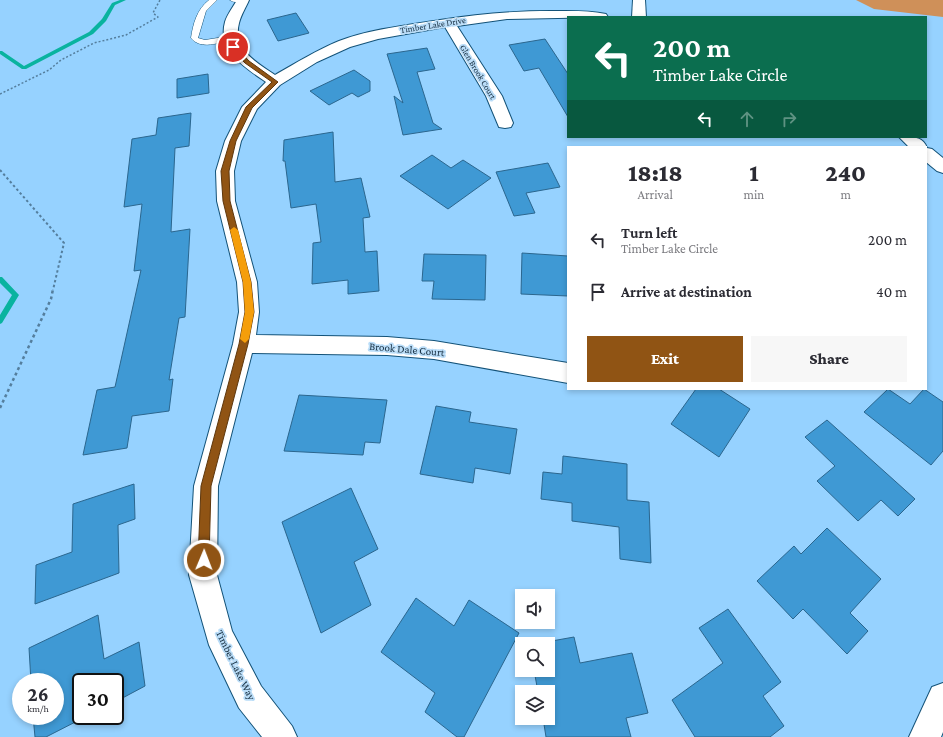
<!DOCTYPE html>
<html lang="en">
<head>
<meta charset="utf-8">
<style>
  :root { --surface:#fff; --page:#f7f7f7; --text:#2b2b33; --muted:#7c7c81; --accent:#905414 }
  body { margin:0; font-family:"Crimson Pro",serif; background:var(--page); color:var(--text); height:100vh; display:flex; flex-direction:column; font-size:15px; white-space:nowrap }
  * { box-sizing:border-box; margin:0 }
  p { font-size:13px; color:var(--muted) }
  .icon { flex:none; width:22px; height:22px; fill:none; stroke:currentColor; stroke-width:2; stroke-linecap:round; stroke-linejoin:round }
  .map { position:relative; flex:1; overflow:hidden }
  .side { position:absolute; left:567px; top:146px; width:360px; height:244px; display:flex; flex-direction:column; background:var(--surface); border-radius:0px; box-shadow:0 2px 6px #0003 }
  .side>* { flex:none }
  .banner { position:absolute; left:567px; top:16px; width:360px; height:122px; border-radius:0px; box-shadow:0 2px 6px #0003; background:#0b6e4f; color:#fff; overflow:hidden }
  .controls { position:absolute; left:515px; top:589px; display:grid; gap:8px }
  .controls a { display:grid; place-items:center; width:40px; height:40px; border-radius:0px; background:var(--surface); box-shadow:0 2px 6px #0003; font-size:20px }
  .speed { position:absolute; left:12px; top:673px; display:flex; gap:8px; font-size:20px; font-weight:700; text-align:center }
  .speed>* { display:grid; place-content:center; width:52px; height:52px; border-radius:50%; background:var(--surface); box-shadow:0 2px 6px #0003; line-height:1 }
  .speed small { font-size:10px; font-weight:400 }
  .speed .limit { border:2px solid #111; border-radius:6px; background:#fff; color:#111 }
  .pin { position:absolute; display:grid; place-items:center; width:34px; height:34px; color:#fff; margin:-17px; border:2px solid #fff; border-radius:50%; box-shadow:0 1px 4px #0007 }
  .me { position:absolute; width:44px; margin:-22px; rotate:1deg; stroke-linejoin:round; filter:drop-shadow(0 0 3px #0008) }
  .turn { display:flex; align-items:center; gap:14px; height:84px; padding:0 20px; font-size:18px }
  .turn .icon { width:52px; height:52px; stroke-width:2.5 }
  .turn b { display:block; font-size:28px; line-height:34px }
  .lanes { display:flex; align-items:center; height:38px; padding:0 20px; background:#0003; justify-content:center; gap:20px; direction:ltr }
  .lanes .off { opacity:.35 }
  .eta { display:flex; justify-content:space-evenly; align-items:center; height:68px; text-align:center }
  .eta b { font-size:24px; font-weight:800; line-height:28px }
  .action { display:flex; gap:8px; margin-top:auto; padding:8px 20px }
  .action a { flex:1; height:46px; border-radius:0px; background:var(--accent); color:#fff; font-size:16px; font-weight:800; line-height:46px; text-align:center }
  .action a+a { background:var(--page); color:var(--text) }
  ul { padding:0; list-style:none }
  li { display:flex; align-items:center; gap:12px; height:52px; padding:0 20px }
  li div { flex:1 }
  li b { display:block; font-size:15px }
  li em { font-style:normal }
  .map>svg:first-child { display:block }
</style>
</head>
<body>
<div class="map">
<svg width="943" height="737" viewBox="0 0 943 737">
  <rect width="100%" height="100%" fill="#96d2ff"/>
  <polygon fill="#cf9059" points="856,0 943,0 943,17 874,9"/>
  <g fill="none" stroke-linecap="round" stroke-linejoin="round">
    <g fill="#09b39f" fill-rule="evenodd">
      <polygon points="120,0 126,0 115,5 106,21 93,34 26,69 22,69 0,54 0,51 2,51 24,66 89,32 102,19 112,3"/>
      <polygon points="0,277 2,277 19,295 2,323 0,324 0,315 12,295 0,283"/>
    </g>
  </g>
  <g fill="#3f99d4" stroke="#2b668e">
    <polygon points="296,13 309,33 278,41 267,20"/>
    <polygon points="545,39 568,74 568,117 539,68 524,71 509,45"/>
    <polygon points="427,48 435,69 417,72 433,123 442,129 403,135 394,96 403,103 387,54"/>
    <polygon points="354,70 370,81 370,91 358,97 352,93 329,105 310,91"/>
    <polygon points="208,74 209,93 177,98 177,79"/>
    <polygon points="191,113 189,146 175,148 171,232 190,229 185,317 179,318 169,380 173,379 169,411 132,416 127,448 83,455 97,390 115,387 141,270 134,271 142,204 124,207 132,139 156,135 158,118"/>
    <polygon points="333,132 335,182 361,178 370,217 363,218 365,252 377,251 379,291 348,294 348,280 312,284 313,243 321,242 316,204 291,208 285,161 283,161 284,140"/>
    <polygon points="432,155 451,168 463,160 491,178 448,209 400,176"/>
    <polygon points="548,163 560,187 526,193 535,213 514,216 496,172"/>
    <polygon points="522,253 568,256 568,296 521,294"/>
    <polygon points="424,254 486,255 485,300 432,299 434,281 422,281"/>
    <polygon points="696,389 719,389 750,409 719,457 671,424"/>
    <polygon points="888,389 910,404 924,389 943,402 943,451 931,465 864,412"/>
    <polygon points="299,395 387,400 380,443 365,442 363,455 284,451"/>
    <polygon points="436,406 471,412 469,422 517,429 510,474 475,468 473,483 420,474"/>
    <polygon points="827,420 915,499 898,516 881,500 858,521 817,481 835,466 805,437"/>
    <polygon points="563,456 627,464 627,500 649,502 651,563 620,559 619,527 572,521 572,503 541,499 543,472 562,474"/>
    <polygon points="134,484 135,519 118,525 119,573 35,604 36,565 72,552 73,504"/>
    <polygon points="351,488 378,549 354,562 371,605 321,633 282,522"/>
    <polygon points="827,528 881,579 850,613 868,631 847,654 803,609 793,619 757,581 794,546 801,554"/>
    <polygon points="416,598 454,626 469,600 519,633 464,737 457,737 425,712 435,693 381,652"/>
    <polygon points="728,609 781,682 763,696 784,726 770,737 695,737 672,700 723,663 699,628"/>
    <polygon points="98,615 104,659 139,642 145,686 115,702 115,682 81,682 81,716 87,716 46,737 35,737 33,716 55,716 55,682 31,682 29,648"/>
    <polygon points="574,637 580,663 632,653 648,713 626,718 631,737 546,737 543,718 548,718 548,692 538,692 534,670 548,670 548,644 535,644"/>
  </g>
  <g fill="none" stroke-linecap="round" stroke-linejoin="round">
    <defs>
      <g id="service">
        <path d="M209 0H217L206 11 198 38 205 40 230 36 232 37V39C219 43 201 50 191 38 193 24 197 9 209 0Z"/>
        <path d="M230 0H246C243 3 233 3 230 0Z"/>
      </g>
      <g id="minor">
        <path d="M237 0H249C246 7 241 15 239 23 232 49 257 63 275 75 296 63 317 50 339 41 371 29 407 25 440 20 478 14 513 11 551 11 569 11 588 10 606 14L608 17 507 19 457 26 502 96 513 123 511 127 505 128 499 127 486 96 445 27 378 39 350 47 317 62 280 85 257 109 241 141 234 171 235 201 257 282 259 312 256 335 387 337 434 341 568 363V383L434 359 387 355 252 353 218 486 217 575 232 631 261 686 292 726 297 737H262L239 708 209 645 189 575 194 486 233 344 239 312 237 282 217 201 216 171 225 141 242 107 266 82C247 69 217 51 225 22 227 15 233 7 237 0Z"/>
        <polygon points="633,0 645,0 646,17 632,17"/>
        <path d="M899 137C910 137 923 135 927 148L932 149 943 158V173L937 171 926 162V147H909Z"/>
        <polygon points="943,683 943,732 941,737 909,737 932,687"/>
      </g>
    </defs>
    <use href="#service" stroke="#135278" stroke-width="1"/>
    <use href="#minor" stroke="#135278" stroke-width="2"/>
    <polyline stroke="#547e9d" stroke-width="1.5" stroke-dasharray="2 2" stroke-linecap="butt" points="0,94 49,70 61,60 94,43 126,35 158,17 153,13 160,0"/>
    <polyline stroke="#547e9d" stroke-width="2" stroke-dasharray="2.5 2.5" stroke-linecap="butt" points="0,170 64,243 53,290"/>
    <polyline stroke="#547e9d" stroke-width="2.5" stroke-dasharray="3 3" stroke-linecap="butt" points="0,408 51,299 53,289"/>
    <use href="#service" fill="#fff" fill-rule="evenodd"/>
    <use href="#minor" fill="#fff" fill-rule="evenodd"/>
  </g>
  <polygon fill="#905414" stroke="#5e370d" points="231,46 235,46 249,61 278,82 252,108 236,141 229,171 230,201 251,282 254,312 248,344 211,486 209,560 208,564 204,566 200,564 198,560 201,486 239,344 245,312 243,282 223,201 221,171 230,141 246,107 272,82 245,63 231,49"/>
  <polygon fill="#f59e0b" points="234,227 238,230 251,282 254,312 249,339 245,343 240,339 245,312 243,282 230,230"/>
  <g text-anchor="middle" stroke-width="3.5" stroke-linejoin="round" paint-order="stroke">
    <g font-size="9" fill="#162e40" stroke="#baddf8">
      <text transform="translate(433 25) rotate(-9)" y="3">Timber Lake Drive</text>
      <text transform="translate(478 72) rotate(59)" y="3">Glen Brook Court</text>
    </g>
    <g font-size="11" fill="#162e40" stroke="#baddf8">
      <text transform="translate(407 349) rotate(5)" y="4">Brook Dale Court</text>
      <text transform="translate(236 665) rotate(64)" y="4">Timber Lake Way</text>
    </g>
  </g>
</svg>
<div class="controls">
<a><svg class="icon" aria-label="sound" viewBox="0 0 24 24"><path d="M4 9h4l5-4v14l-5-4H4zM17 9q2 3 0 6"/></svg></a>
<a><svg class="icon" aria-label="search" viewBox="0 0 24 24"><circle cx="10" cy="10" r="6"/><path d="M15 15l6 6"/></svg></a>
<a><svg class="icon" aria-label="layers" viewBox="0 0 24 24"><path d="M12 4l9 5-9 5-9-5zM3 14l9 5 9-5"/></svg></a>
</div>
<div class="speed"><div>26<small>km/h</small></div><div class="limit">30</div></div>
<div class="pin" style="left:233px;top:47px;background:#d93025"><svg class="icon" aria-label="arrive" viewBox="0 0 24 24"><path d="M6 21V4h12l-3 4 3 4H6"/></svg></div>
<svg class="me" style="left:204px;top:560px" viewBox="-20 -20 40 40"><circle r="17" fill="#905414" stroke="#fff" stroke-width="3"/><path d="M0-11L8 9 0 5-8 9z" fill="#fff"/></svg>
<div class="banner">
<div class="turn"><svg class="icon" aria-label="left" viewBox="0 0 24 24"><path d="M17 20v-9H6M10 6l-5 5 5 5"/></svg><div><b>200 m</b>Timber Lake Circle</div></div>
<div class="lanes"><svg class="icon" aria-label="left" viewBox="0 0 24 24"><path d="M17 20v-9H6M10 6l-5 5 5 5"/></svg><svg class="icon off" aria-label="ahead" viewBox="0 0 24 24"><path d="M12 20V5M6 11l6-6 6 6"/></svg><svg class="icon off" aria-label="right" viewBox="0 0 24 24"><path d="M7 20v-9h11M14 6l5 5-5 5"/></svg></div>
</div>
<section class="side">
<div class="eta">
<div><b>18:18</b><p>Arrival</p></div>
<div><b>1</b><p>min</p></div>
<div><b>240</b><p>m</p></div>
</div>
<ul>
<li><svg class="icon" aria-label="left" viewBox="0 0 24 24"><path d="M17 20v-9H6M10 6l-5 5 5 5"/></svg><div><b>Turn left</b><p>Timber Lake Circle</p></div><em>200 m</em></li>
<li><svg class="icon" aria-label="arrive" viewBox="0 0 24 24"><path d="M6 21V4h12l-3 4 3 4H6"/></svg><div><b>Arrive at destination</b></div><em>40 m</em></li>
</ul>
<div class="action"><a>Exit</a><a>Share</a></div>
</section>
</div>
</body>
</html>
